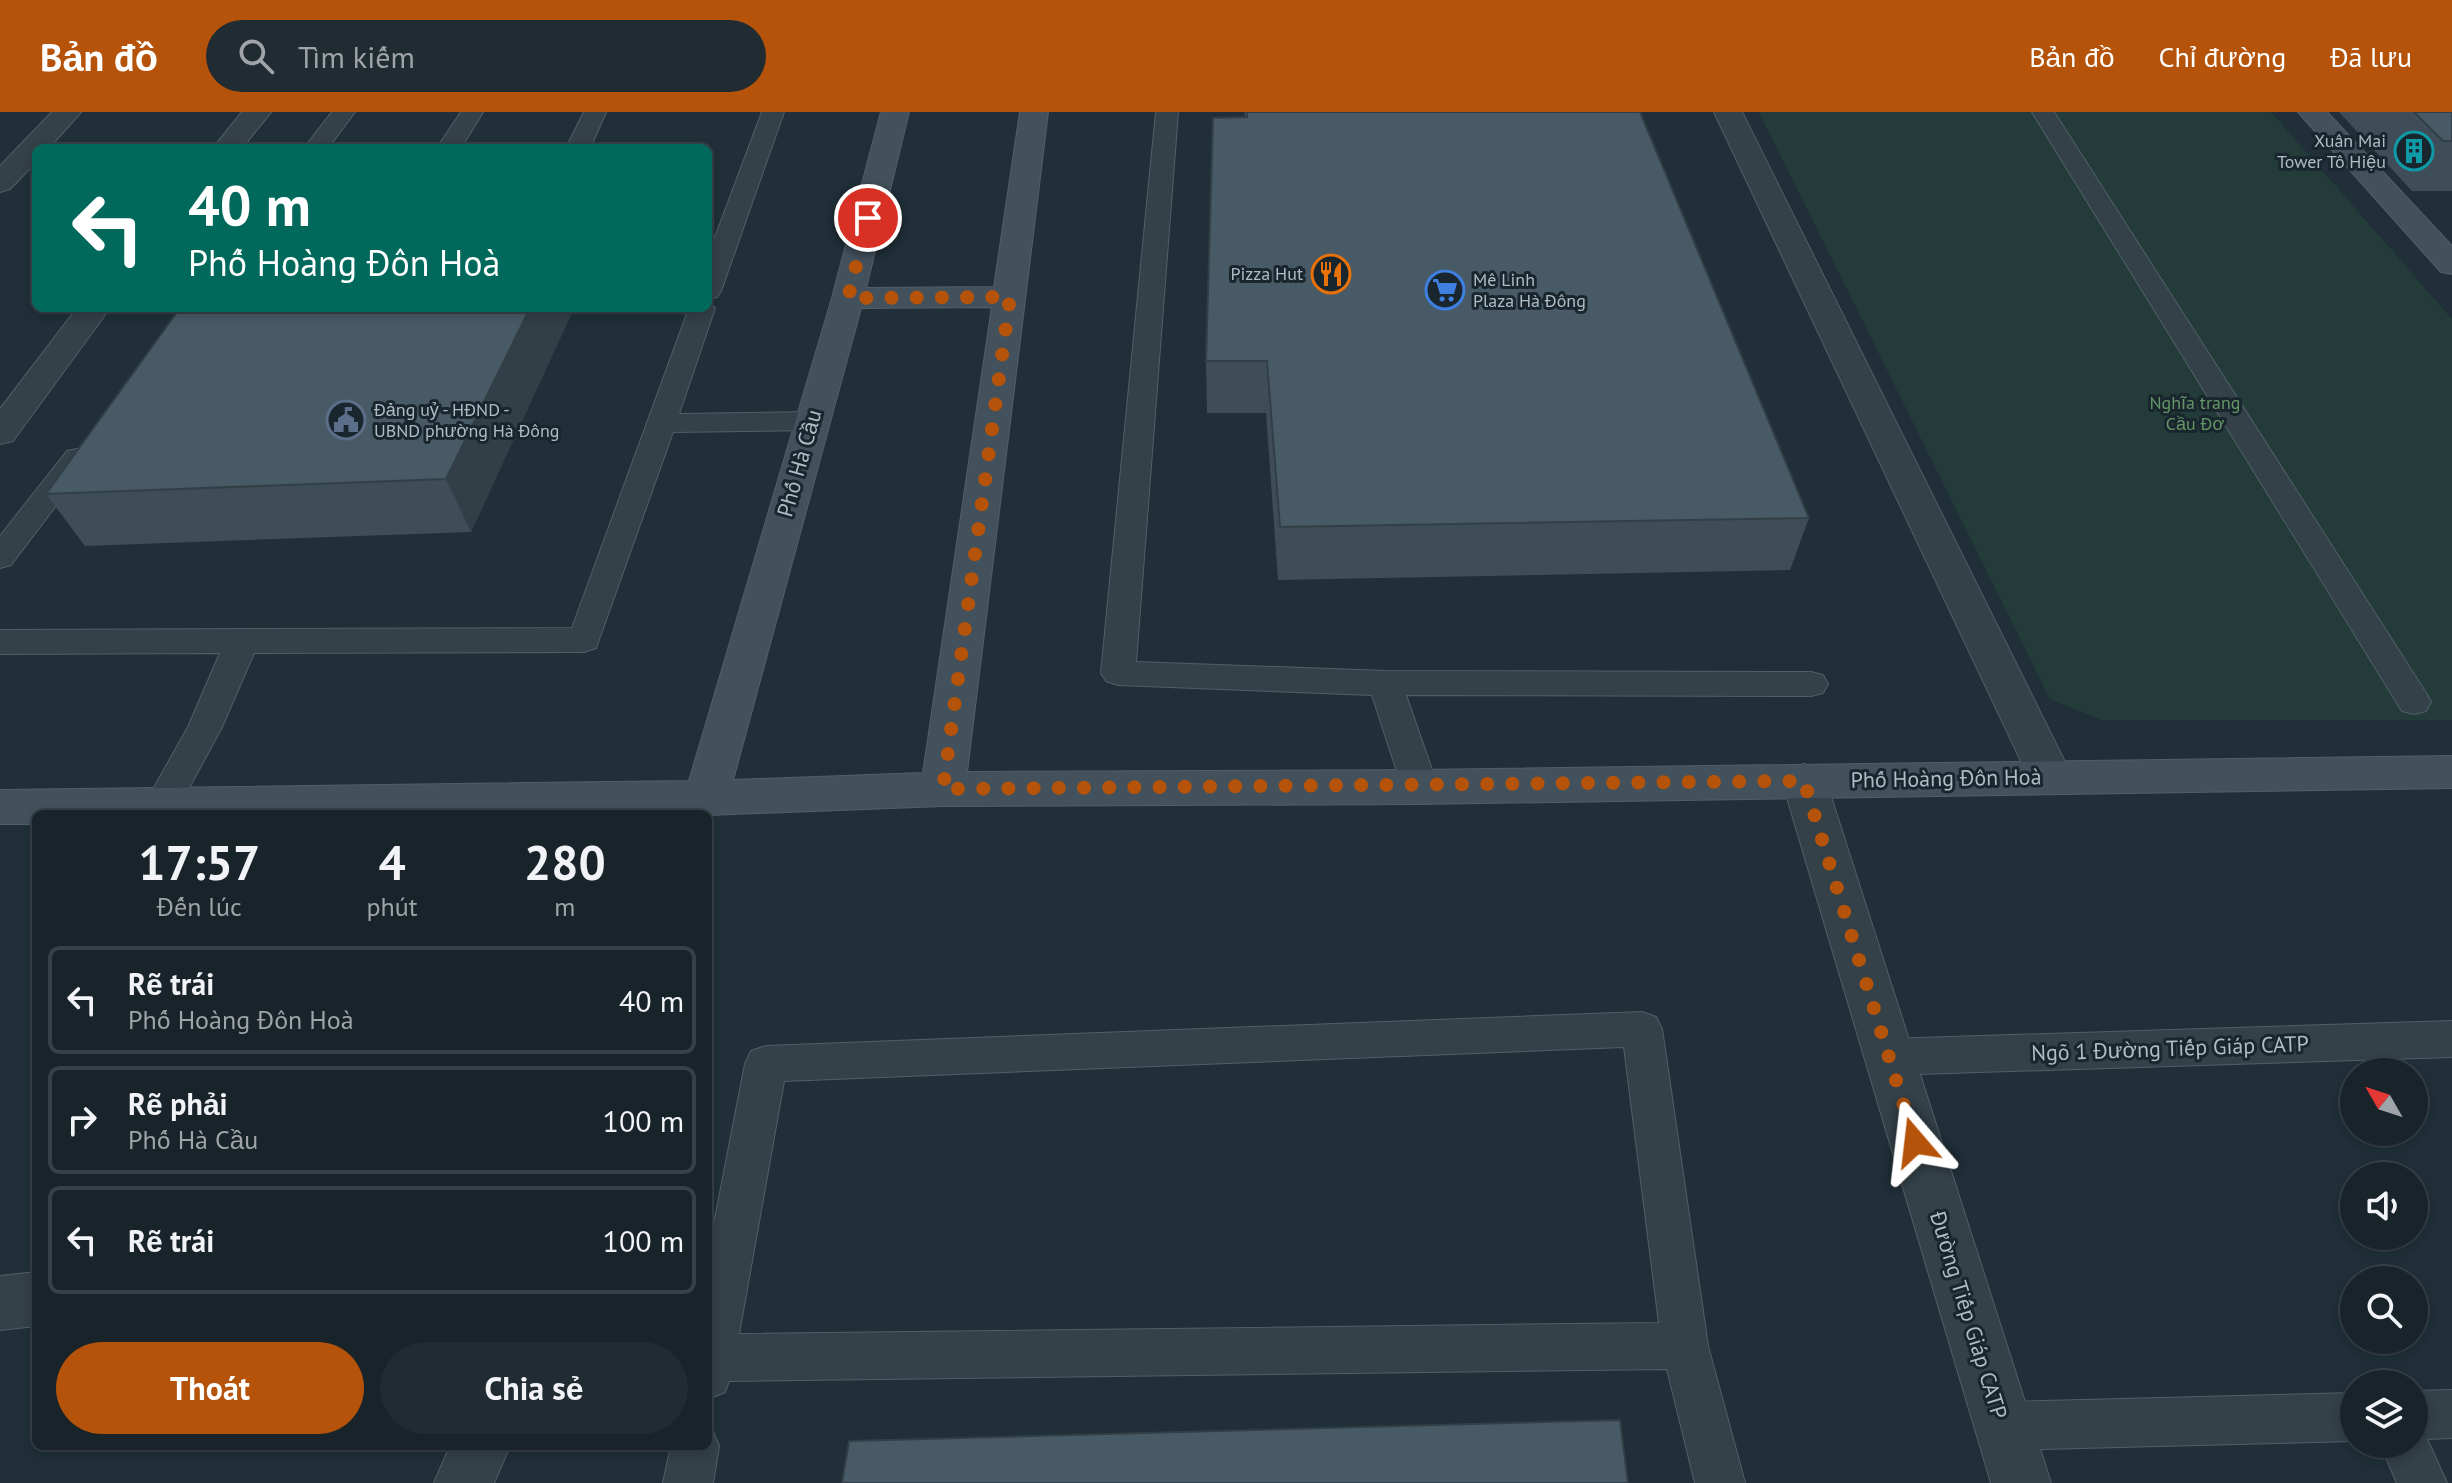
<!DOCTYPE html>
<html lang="vi">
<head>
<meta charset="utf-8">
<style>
  :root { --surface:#18232a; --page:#212b32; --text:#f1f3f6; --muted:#9fa4a8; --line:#364047; --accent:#b45309 }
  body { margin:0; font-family:"PT Sans",sans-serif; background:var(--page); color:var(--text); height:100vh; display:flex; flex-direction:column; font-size:30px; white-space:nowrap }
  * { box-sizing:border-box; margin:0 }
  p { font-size:26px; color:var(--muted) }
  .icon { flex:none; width:44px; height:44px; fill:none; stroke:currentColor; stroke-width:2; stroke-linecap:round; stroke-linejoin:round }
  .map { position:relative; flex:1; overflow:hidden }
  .drawer { position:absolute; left:32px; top:698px; width:680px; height:640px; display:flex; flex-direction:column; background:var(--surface); border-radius:12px; box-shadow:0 4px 12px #0003,0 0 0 2px var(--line) }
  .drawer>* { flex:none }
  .top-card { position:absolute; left:32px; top:32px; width:680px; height:168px; border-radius:12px; box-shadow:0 4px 12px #0003,0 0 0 2px var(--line); background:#00695c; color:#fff; overflow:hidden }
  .needle { width:52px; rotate:309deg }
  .controls { position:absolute; left:2340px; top:946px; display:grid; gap:16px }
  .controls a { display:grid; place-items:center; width:88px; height:88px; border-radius:50%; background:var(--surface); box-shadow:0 4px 12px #0003,0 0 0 2px var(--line); font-size:40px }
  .pin { position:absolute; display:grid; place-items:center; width:68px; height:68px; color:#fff; margin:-34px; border:4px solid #fff; border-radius:50%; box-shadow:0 2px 8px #0007 }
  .me { position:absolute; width:88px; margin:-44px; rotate:343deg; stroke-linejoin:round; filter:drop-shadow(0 0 6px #0008) }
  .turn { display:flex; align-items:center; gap:28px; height:168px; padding:0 24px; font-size:36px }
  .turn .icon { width:104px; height:104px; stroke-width:2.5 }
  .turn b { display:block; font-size:56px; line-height:68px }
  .eta { display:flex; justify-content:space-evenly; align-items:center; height:136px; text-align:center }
  .eta b { font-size:48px; font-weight:800; line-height:56px }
  .action { display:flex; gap:16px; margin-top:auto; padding:16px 24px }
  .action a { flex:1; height:92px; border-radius:48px; background:var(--accent); color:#fff; font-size:32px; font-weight:800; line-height:92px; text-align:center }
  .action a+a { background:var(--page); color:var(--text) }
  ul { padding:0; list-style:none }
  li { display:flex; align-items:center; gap:24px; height:108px; margin:0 16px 12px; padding:0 8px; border:4px solid var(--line); border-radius:12px }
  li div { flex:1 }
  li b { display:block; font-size:30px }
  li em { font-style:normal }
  header { display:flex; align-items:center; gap:48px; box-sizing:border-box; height:112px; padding:0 40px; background:var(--accent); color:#fff }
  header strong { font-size:38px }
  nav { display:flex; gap:44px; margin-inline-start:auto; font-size:28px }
  .search { width:560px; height:72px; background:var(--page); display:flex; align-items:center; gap:20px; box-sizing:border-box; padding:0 28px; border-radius:44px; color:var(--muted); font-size:30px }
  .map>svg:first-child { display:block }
</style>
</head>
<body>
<header>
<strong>Bản đồ</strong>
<div class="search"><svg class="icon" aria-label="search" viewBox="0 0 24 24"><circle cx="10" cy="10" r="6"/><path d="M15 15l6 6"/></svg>Tìm kiếm</div>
<nav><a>Bản đồ</a><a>Chỉ đường</a><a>Đã lưu</a></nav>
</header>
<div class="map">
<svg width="2452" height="1371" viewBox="0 0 2452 1371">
  <rect width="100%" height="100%" fill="#202f38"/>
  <polygon fill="#233c39" points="1759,0 2271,0 2452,207 2452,608 2101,608 2050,587"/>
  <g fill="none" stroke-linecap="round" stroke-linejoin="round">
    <defs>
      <g id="lane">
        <polygon points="332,0 355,0 328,36 304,36"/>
        <polygon points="461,0 483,0 461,36 437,36"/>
        <polygon points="584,0 606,0 590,36 566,36"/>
        <polygon points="762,0 784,0 721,179 717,185 708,187 708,144"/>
        <polygon points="1156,0 1178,0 1136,550 1385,559 1811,560 1823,563 1828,572 1823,581 1811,584 1406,583 1438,675 1433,685 1420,689 1407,685 1402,675 1372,583 1118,573 1106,569 1101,561"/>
        <polygon points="2032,0 2054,0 2426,581 2431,590 2426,599 2414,602 2402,599"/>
        <polygon points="708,190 715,196 679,302 811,300 821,303 825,309 821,315 811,318 673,320 596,536 584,540 254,541 222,615 175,702 147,702 143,695 188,615 220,541 0,542 0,518 572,516 689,196 708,196"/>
        <polygon points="77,337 87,339 92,346 11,453 0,456 0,424 67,339"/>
        <path d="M1642 900 1656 905 1662 917 1708 1234 1745 1371H1695L1667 1257 729 1269 725 1280 708 1287V1143L745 952 751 939 766 934ZM1624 935 1659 1211 739 1222 784 969Z"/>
        <polygon points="2452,909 2452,945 1888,963 1873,958 1867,945 1873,932 1888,927"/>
        <polygon points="2452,1278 2452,1326 2427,1327 2447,1371 2397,1371 2380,1332 2414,1332 2414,1279"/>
        <polygon points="2354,1281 2354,1329 2003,1338 1986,1331 1979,1314 1986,1297 2003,1290"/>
        <polygon points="708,1315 712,1317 719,1334 713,1371 663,1371 671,1334 708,1334"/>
      </g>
      <g id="street">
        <polygon points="52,0 81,0 49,36 36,36 36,50 10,77 0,80 0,54"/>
        <polygon points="242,0 271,0 242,36 213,36"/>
        <polygon points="1714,0 1742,0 2072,664 2065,676 2050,680 2035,676 2028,664"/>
        <polygon points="77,196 110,196 13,329 0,332 0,297"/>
        <polygon points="1804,652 1819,657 1826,669 2051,1371 1991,1371 1782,669 1789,657"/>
        <polygon points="36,1160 36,1214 0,1218 0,1164"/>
        <polygon points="450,1334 510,1334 494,1371 434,1371"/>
      </g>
      <g id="secondary">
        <path d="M881 0H909L866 176 994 175 1020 0H1048L967 660 1420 658 2452 644V676L1420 692 943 694 708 703 36 702V712H0V678L689 669 832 186ZM992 195 923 661 733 668 861 196Z"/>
        <polygon points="2298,0 2327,0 2452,134 2452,162 2441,160"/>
      </g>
    </defs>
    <use href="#lane" stroke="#515f67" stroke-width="2"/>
    <use href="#street" stroke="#515f67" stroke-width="2"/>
    <use href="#secondary" stroke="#515f67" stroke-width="2"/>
    <use href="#lane" fill="#344149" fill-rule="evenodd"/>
    <use href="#street" fill="#344149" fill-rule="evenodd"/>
    <use href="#secondary" fill="#42515c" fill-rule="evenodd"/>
  </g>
  <g fill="#3e4d57">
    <polygon points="1245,0 1640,0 1809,406 1790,458 1278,468 1266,301 1207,301 1206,249"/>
    <polygon points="2339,0 2452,0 2452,79 2412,79"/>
    <polygon points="180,196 574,196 471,420 85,434 46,382"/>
  </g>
  <polygon fill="#323f47" points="530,196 574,196 471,420 446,367"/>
  <g fill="#485a65" stroke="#323f47" stroke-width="2">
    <polygon points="1247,0 1640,0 1809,406 1280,415 1267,249 1206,249 1213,6 1247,5"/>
    <polygon points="2414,0 2452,0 2452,29 2443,29"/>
    <polygon points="180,196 530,196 446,367 46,382"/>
    <polygon points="1620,1308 1628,1371 842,1371 849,1329"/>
  </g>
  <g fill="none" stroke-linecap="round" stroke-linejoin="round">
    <polyline stroke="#b45309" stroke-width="14" stroke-dasharray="0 25.2" points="868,106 848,186 1010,185 943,677 1804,669 1915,1030"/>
  </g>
  <defs>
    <symbol id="building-ring" viewBox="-11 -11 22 22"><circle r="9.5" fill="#19262d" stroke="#0f9aa8" stroke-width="1.5"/><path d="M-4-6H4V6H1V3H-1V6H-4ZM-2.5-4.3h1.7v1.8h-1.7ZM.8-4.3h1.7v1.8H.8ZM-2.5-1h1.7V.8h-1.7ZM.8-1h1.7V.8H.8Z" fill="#0f9aa8"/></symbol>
    <symbol id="restaurant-ring" viewBox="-11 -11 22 22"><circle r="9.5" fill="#19262d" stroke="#e8710a" stroke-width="1.5"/><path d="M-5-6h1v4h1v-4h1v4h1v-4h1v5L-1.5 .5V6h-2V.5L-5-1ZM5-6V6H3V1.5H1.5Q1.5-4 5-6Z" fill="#e8710a"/></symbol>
    <symbol id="supermarket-ring" viewBox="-11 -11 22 22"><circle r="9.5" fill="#19262d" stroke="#3f7fe0" stroke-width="1.5"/><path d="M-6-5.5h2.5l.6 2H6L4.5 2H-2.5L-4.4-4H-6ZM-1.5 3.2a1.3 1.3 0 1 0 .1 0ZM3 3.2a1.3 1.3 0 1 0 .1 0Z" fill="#3f7fe0"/></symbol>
    <symbol id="civic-ring" viewBox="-11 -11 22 22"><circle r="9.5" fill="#19262d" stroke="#5c6f8a" stroke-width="1.5"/><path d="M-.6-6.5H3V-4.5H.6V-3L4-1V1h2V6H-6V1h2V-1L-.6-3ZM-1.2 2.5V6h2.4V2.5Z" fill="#5c6f8a"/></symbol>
  </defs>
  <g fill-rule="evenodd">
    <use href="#building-ring" x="2392" y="17" width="44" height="44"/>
    <use href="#restaurant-ring" x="1309" y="140" width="44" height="44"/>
    <use href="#supermarket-ring" x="1423" y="156" width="44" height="44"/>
    <use href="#civic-ring" x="324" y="286" width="44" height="44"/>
  </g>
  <g text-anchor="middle" stroke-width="6" stroke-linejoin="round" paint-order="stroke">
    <g font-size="18" fill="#aebcc5" stroke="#19262d" text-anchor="end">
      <text x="2386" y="35">Xuân Mai<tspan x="2386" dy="21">Tower Tô Hiệu</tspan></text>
      <text x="1303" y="168">Pizza Hut</text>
      <text x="1473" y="174" text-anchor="start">Mê Linh<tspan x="1473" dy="21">Plaza Hà Đông</tspan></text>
      <text x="374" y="304" text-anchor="start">Đảng uỷ - HĐND -<tspan x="374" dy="21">UBND phường Hà Đông</tspan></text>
    </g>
    <g font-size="18" fill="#669667" stroke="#19262d">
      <text x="2195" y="297">Nghĩa trang<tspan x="2195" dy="21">Cầu Đơ</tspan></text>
    </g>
    <g font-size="22" fill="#aebcc5" stroke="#19262d">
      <text transform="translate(799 351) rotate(-74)" y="8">Phố Hà Cầu</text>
      <text transform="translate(1946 666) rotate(-1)" y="8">Phố Hoàng Đôn Hoà</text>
      <text transform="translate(2170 936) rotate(-2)" y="8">Ngõ 1 Đường Tiếp Giáp CATP</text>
      <text transform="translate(1969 1203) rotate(73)" y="8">Đường Tiếp Giáp CATP</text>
    </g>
  </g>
</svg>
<div class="controls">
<a><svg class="needle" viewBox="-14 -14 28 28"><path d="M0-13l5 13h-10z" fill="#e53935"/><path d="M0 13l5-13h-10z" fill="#9fa4a8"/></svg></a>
<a><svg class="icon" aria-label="sound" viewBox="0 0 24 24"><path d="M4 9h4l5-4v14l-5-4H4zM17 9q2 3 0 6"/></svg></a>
<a><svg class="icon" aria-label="search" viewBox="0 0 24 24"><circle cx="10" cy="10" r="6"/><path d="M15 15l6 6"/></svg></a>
<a><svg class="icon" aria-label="layers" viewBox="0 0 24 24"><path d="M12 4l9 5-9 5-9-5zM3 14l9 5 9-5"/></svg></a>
</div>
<div class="pin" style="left:868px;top:106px;background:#d93025"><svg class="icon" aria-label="arrive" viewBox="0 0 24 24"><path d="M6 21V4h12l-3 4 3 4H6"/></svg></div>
<svg class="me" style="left:1915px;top:1030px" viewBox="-20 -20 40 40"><path d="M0-17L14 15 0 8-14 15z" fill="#b45309" stroke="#fff" stroke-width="4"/></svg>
<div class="top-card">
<div class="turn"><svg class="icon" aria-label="left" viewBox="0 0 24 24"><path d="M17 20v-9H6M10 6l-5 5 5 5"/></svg><div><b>40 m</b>Phố Hoàng Đôn Hoà</div></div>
</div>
<section class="drawer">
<div class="eta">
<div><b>17:57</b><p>Đến lúc</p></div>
<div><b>4</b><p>phút</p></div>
<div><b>280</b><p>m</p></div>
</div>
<ul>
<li><svg class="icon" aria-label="left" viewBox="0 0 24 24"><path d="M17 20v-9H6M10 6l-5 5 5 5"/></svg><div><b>Rẽ trái</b><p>Phố Hoàng Đôn Hoà</p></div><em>40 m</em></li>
<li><svg class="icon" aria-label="right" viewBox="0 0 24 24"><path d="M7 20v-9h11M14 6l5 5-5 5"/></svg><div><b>Rẽ phải</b><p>Phố Hà Cầu</p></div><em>100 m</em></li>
<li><svg class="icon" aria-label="left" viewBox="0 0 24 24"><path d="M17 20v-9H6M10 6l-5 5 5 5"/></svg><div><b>Rẽ trái</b></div><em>100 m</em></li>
</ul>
<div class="action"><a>Thoát</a><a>Chia sẻ</a></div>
</section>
</div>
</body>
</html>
